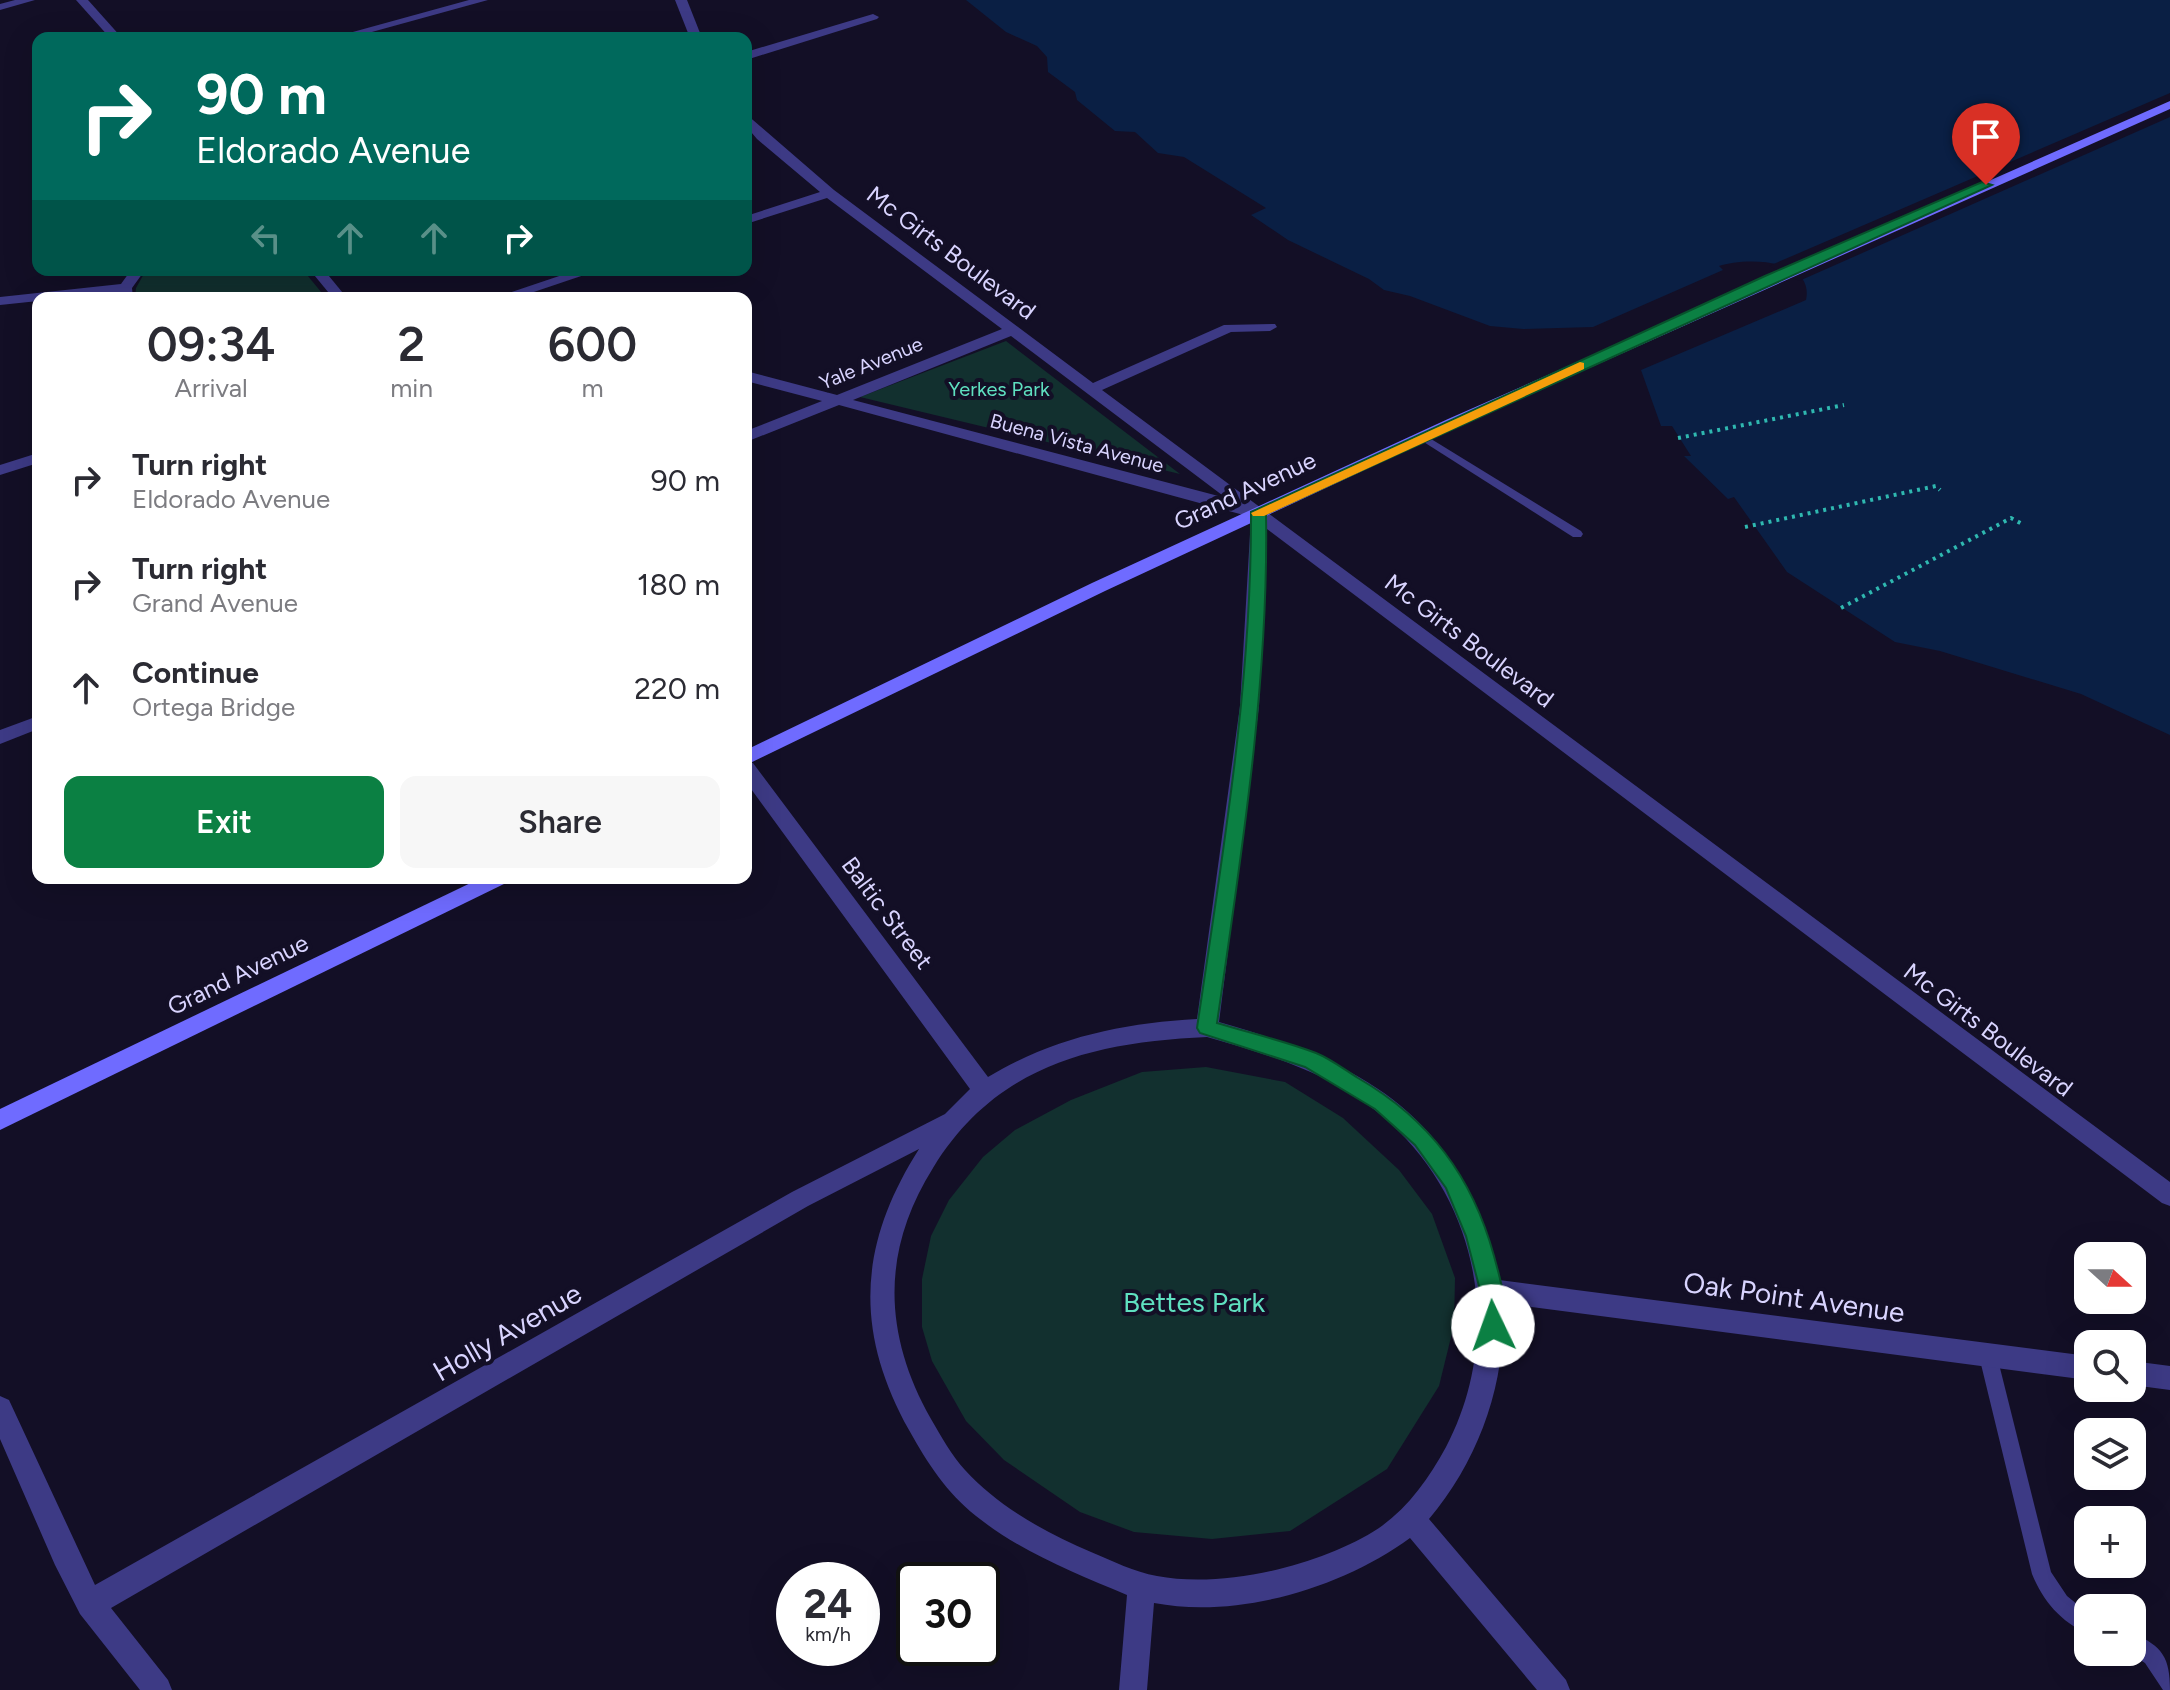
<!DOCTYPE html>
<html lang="en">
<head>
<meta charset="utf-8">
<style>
  :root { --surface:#fff; --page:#f7f7f7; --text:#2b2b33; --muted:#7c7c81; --accent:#0b8043 }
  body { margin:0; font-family:Figtree,sans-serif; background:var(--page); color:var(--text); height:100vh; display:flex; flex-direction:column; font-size:30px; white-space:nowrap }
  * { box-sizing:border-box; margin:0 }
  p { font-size:26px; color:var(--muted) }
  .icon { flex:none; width:44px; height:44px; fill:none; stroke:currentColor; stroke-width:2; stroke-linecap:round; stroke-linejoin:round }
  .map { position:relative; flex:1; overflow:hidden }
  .side { position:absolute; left:32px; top:292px; width:720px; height:592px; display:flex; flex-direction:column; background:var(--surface); border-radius:16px; box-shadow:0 8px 32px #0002 }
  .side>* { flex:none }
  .hud { position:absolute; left:32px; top:32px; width:720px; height:244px; border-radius:16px; box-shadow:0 8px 32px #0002; background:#00695c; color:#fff; overflow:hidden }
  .needle { width:52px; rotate:111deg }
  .fabs { position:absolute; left:2074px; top:1242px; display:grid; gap:16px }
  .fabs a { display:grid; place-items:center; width:72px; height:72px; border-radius:16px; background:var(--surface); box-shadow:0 8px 32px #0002; font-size:40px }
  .speed { position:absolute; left:776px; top:1562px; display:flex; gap:16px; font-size:40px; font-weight:700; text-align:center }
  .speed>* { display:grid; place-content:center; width:104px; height:104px; border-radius:50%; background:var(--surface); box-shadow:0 8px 32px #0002; line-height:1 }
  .speed small { font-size:20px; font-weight:400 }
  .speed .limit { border:4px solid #111; border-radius:12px; background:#fff; color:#111 }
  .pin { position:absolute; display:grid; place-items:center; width:68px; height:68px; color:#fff; margin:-82px -34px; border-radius:50% 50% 50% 0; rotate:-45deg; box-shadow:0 0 8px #0007 }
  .pin .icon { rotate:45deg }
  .me { position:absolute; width:88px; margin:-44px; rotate:357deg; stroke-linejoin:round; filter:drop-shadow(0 0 6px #0008) }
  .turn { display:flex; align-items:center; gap:28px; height:168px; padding:0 32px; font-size:36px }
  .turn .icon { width:104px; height:104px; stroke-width:2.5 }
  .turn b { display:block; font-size:56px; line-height:68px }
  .lanes { display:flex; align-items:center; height:76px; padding:0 32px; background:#0003; justify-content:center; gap:40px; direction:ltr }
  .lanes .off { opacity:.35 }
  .eta { display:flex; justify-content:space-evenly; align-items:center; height:136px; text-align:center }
  .eta b { font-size:48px; font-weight:600; line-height:56px }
  .button { display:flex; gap:16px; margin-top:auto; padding:16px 32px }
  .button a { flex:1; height:92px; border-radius:16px; background:var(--accent); color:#fff; font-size:32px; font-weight:600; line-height:92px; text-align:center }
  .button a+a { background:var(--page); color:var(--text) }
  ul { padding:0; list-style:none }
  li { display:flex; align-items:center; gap:24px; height:104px; padding:0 32px }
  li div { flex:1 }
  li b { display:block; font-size:30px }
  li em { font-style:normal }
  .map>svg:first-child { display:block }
</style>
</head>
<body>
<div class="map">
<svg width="2170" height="1690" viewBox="0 0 2170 1690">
  <rect width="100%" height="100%" fill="#130f26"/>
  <g fill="#12302f">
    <polygon points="146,270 303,270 326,298 135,298 136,288"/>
    <polygon points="1006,341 1180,474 860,397"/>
    <polygon points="1206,1067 1285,1082 1343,1118 1399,1170 1432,1214 1455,1278 1454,1325 1439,1386 1387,1469 1290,1531 1212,1539 1134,1532 1080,1512 1004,1460 966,1421 932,1361 922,1327 922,1279 931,1236 949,1200 983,1157 1015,1130 1071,1100 1142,1072"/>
  </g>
  <path fill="#0a1f44" d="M966 0H2170V735L2081 694 1940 651 1895 642 1787 572 1734 497 1728 499 1684 456H1691L1672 426H1661L1641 370 1806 300C1815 258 1745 257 1719 266L1723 270 1593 327 1523 329 1490 326 1410 296 1384 290 1369 279 1288 240 1251 215 1266 208 1184 157 1158 153 1135 132 1115 131 1077 100 1075 92 1048 72 1047 57 1037 46 1006 32Z"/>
  <polygon fill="#130f26" points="2170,93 2170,117 1799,281 1769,266"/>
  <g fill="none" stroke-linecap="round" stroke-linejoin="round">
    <g stroke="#2fb8b0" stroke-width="4" stroke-dasharray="3 5" stroke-linecap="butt">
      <polyline points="1678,438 1844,405"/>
      <polyline points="1745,527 1936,486 1940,490"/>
      <polyline points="1841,608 2011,518 2024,525"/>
    </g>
    <g fill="#3d3a85" fill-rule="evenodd">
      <polygon points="1423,434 1581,531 1583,534 1581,537 1573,537 1419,439 1418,437"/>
      <path d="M1988 1348 1994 1350 1997 1356 2051 1572 2067 1596 2088 1613V1634C2061 1622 2043 1601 2032 1574L1979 1356 1982 1350Z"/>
      <path d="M2132 1633C2163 1646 2170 1658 2170 1690H2163L2145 1663 2128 1652H2132Z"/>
    </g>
    <g fill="#3d3a85" fill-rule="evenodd">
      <polygon points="15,0 35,0 0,10 0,4"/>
      <polygon points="76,0 88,0 122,38 110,38"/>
      <polygon points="469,0 488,0 350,38 331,38"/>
      <polygon points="675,0 687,0 702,38 690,38"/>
      <polygon points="873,14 879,17 877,19 746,60 746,52"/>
      <path d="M746 114 834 190 1093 383 1224 325 1275 324 1277 327 1270 331 1231 332 1102 390 2170 1182V1206L2162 1203 1267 529 1259 706 1219 1022C1367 1064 1464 1119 1499 1280L2088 1356V1380L1502 1303C1508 1380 1479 1460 1429 1519L1566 1680 1570 1690H1537L1410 1538C1342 1588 1238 1619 1154 1603L1147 1690H1119L1127 1595C1075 1573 1021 1552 976 1516 946 1492 928 1464 909 1430 854 1331 858 1245 919 1149L808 1206 111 1608 168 1680 172 1690H140L80 1614 55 1565 0 1439V1396L9 1400 95 1585 792 1192 945 1114 970 1089 746 782V761L753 763 988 1077C1052 1038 1123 1023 1197 1019L1240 706 1251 517 839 405 746 442V431L822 401 746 381V371L837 395 1002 329 827 198 746 224V216L820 192 757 139 746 126ZM1011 336 1226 498 853 400ZM1207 1037C1273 1056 1338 1075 1390 1123 1481 1206 1503 1338 1446 1447 1429 1478 1408 1508 1379 1528 1322 1565 1224 1589 1157 1576 1134 1572 1113 1561 1091 1552 1046 1533 999 1507 965 1470 952 1456 941 1436 931 1419 883 1334 881 1251 933 1168 996 1065 1094 1042 1207 1037Z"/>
      <polygon points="131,270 145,270 132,288 133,298 119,298 118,293 38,298 38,301 0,305 0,297 121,284"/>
      <polygon points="310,270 324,270 347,298 333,298"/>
      <polygon points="577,270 599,270 516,298 494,298"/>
      <polygon points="38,453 38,463 0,475 0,465"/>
      <polygon points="38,716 38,729 0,744 0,730"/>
      <polygon points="2132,1361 2170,1366 2170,1390 2132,1385"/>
    </g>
    <g fill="#6f6bff" fill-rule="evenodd">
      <polygon points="2170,101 2170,109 1459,426 1105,591 746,765 746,750 1092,583 1448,419"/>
      <polygon points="481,878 509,878 506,883 0,1130 0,1109"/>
    </g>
  </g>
  <path fill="#0b8043" stroke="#07532c" stroke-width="2" d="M1982 182 1992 185 1266 514C1269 682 1241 857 1217 1023 1250 1033 1285 1041 1316 1053 1331 1059 1345 1070 1358 1078 1430 1120 1472 1176 1494 1256 1500 1279 1511 1311 1501 1334L1493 1337 1485 1334 1482 1326 1480 1290 1466 1236 1446 1188 1415 1145 1375 1109 1305 1067 1200 1033 1197 1028C1222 858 1252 683 1251 512L1765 276Z"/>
  <polygon fill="#f59e0b" points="1580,362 1584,363 1584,369 1264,516 1253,516 1251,513"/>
  <g text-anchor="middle" stroke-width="8" stroke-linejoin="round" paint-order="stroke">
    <g font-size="20" fill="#d9d4ff" stroke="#130f26">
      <text transform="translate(871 363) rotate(-22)" y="7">Yale Avenue</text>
      <text transform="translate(1077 443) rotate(15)" y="7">Buena Vista Avenue</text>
    </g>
    <g font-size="20" fill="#5fe0c0" stroke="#130f26">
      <text x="999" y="396">Yerkes Park</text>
    </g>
    <g font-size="24" fill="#d9d4ff" stroke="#130f26">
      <text transform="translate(951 253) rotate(37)" y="8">Mc Girts Boulevard</text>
      <text transform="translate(1245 491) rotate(-25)" y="8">Grand Avenue</text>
      <text transform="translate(1469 641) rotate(37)" y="8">Mc Girts Boulevard</text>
      <text transform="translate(887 913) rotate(53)" y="8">Baltic Street</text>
      <text transform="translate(238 975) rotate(-26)" y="8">Grand Avenue</text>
      <text transform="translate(1988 1030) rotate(37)" y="8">Mc Girts Boulevard</text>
    </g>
    <g font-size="28" fill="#d9d4ff" stroke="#130f26">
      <text transform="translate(1794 1297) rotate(8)" y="10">Oak Point Avenue</text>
      <text transform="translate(507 1332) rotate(-30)" y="10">Holly Avenue</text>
    </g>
    <g font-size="28" fill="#5fe0c0" stroke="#130f26">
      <text x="1194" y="1312">Bettes Park</text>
    </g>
  </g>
</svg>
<div class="fabs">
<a><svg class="needle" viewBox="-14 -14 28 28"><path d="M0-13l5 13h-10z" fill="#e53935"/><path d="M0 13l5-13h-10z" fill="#7c7c81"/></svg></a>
<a><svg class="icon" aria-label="search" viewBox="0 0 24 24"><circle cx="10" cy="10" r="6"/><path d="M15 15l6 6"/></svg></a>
<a><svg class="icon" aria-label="layers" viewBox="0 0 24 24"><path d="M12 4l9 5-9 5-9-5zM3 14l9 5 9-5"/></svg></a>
<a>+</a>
<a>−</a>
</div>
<div class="speed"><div>24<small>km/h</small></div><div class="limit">30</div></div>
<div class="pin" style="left:1986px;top:185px;background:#d93025"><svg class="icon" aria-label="arrive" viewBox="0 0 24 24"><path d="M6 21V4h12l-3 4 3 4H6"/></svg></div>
<svg class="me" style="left:1493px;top:1326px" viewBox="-20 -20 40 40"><circle r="19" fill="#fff"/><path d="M0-13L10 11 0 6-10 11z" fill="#0b8043"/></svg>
<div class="hud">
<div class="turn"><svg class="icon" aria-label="right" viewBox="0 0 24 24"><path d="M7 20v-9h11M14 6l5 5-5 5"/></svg><div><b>90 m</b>Eldorado Avenue</div></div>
<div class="lanes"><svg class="icon off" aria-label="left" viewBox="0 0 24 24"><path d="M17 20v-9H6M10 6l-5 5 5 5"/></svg><svg class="icon off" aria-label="ahead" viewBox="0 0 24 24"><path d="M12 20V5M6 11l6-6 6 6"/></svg><svg class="icon off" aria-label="ahead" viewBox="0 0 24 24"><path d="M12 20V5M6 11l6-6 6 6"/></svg><svg class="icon" aria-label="right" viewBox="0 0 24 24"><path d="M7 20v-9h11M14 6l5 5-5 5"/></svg></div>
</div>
<section class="side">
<div class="eta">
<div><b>09:34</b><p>Arrival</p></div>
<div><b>2</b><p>min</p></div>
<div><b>600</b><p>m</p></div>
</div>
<ul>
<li><svg class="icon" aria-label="right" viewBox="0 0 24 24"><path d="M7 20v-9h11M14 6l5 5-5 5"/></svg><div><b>Turn right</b><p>Eldorado Avenue</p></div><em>90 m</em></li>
<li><svg class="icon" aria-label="right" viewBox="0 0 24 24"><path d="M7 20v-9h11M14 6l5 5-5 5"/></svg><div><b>Turn right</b><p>Grand Avenue</p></div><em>180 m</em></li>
<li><svg class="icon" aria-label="ahead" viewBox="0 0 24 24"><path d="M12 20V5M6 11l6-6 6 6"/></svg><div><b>Continue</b><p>Ortega Bridge</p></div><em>220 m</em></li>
</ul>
<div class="button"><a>Exit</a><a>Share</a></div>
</section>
</div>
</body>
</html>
